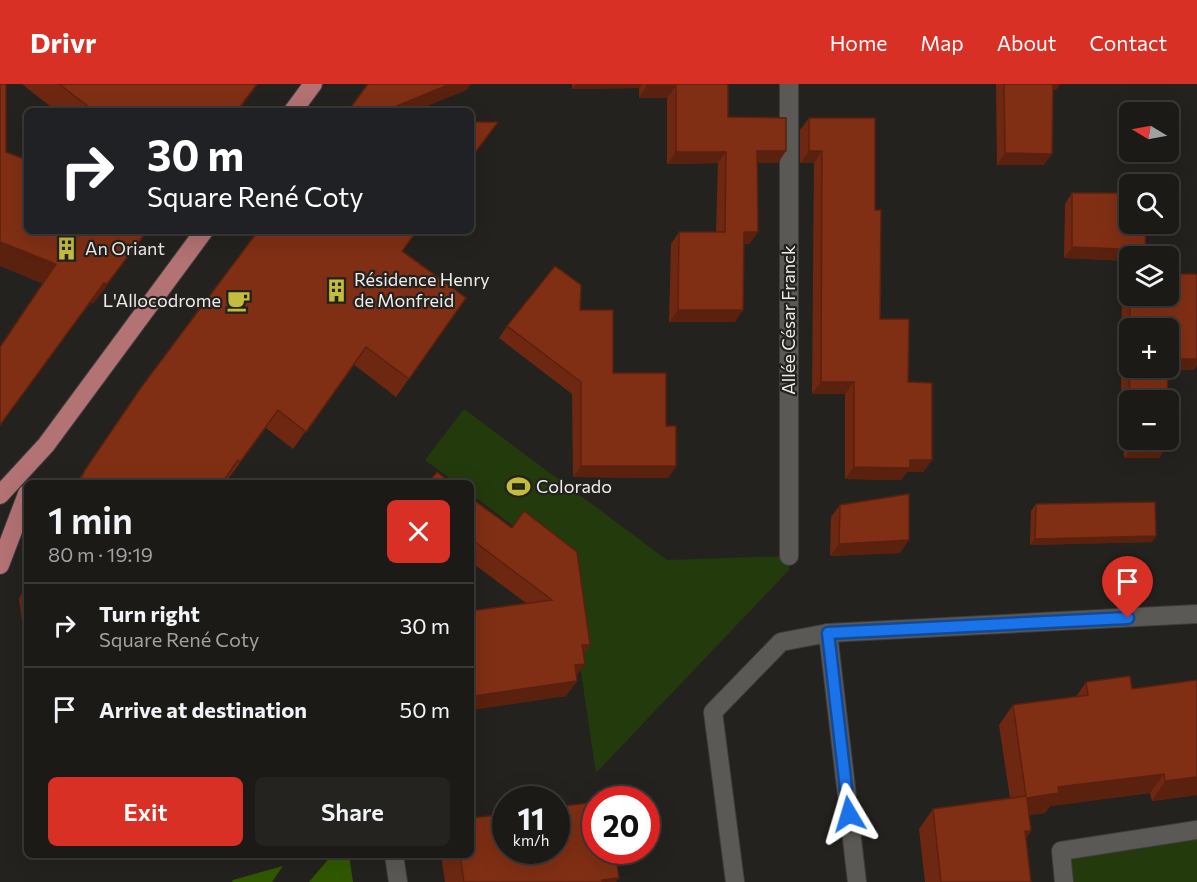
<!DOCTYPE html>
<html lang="en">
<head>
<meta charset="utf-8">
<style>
  :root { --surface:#1b1a17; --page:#242320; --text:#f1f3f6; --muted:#a0a1a1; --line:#393836; --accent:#d93025 }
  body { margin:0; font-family:Commissioner,sans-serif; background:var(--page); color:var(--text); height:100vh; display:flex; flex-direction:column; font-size:22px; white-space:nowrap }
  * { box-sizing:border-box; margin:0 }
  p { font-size:20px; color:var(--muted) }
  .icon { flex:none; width:33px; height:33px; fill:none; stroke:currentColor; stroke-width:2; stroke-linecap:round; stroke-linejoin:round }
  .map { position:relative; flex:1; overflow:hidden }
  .side { position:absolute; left:24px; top:396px; width:450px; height:378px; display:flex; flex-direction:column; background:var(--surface); border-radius:9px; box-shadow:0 6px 24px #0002,0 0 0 2px var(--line) }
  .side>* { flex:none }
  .banner { position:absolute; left:24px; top:24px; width:450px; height:126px; border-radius:9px; box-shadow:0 6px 24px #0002,0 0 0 2px var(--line); background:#202124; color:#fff; overflow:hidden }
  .needle { width:39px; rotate:280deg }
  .tools { position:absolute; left:1119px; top:18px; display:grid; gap:12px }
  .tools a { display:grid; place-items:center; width:60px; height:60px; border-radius:9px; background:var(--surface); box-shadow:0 6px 24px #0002,0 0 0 2px var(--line); font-size:30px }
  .speed { position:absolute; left:492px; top:702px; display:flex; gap:12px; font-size:30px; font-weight:700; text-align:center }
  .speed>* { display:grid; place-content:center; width:78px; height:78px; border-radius:50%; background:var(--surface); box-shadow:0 6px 24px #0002,0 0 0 2px var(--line); line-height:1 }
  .speed small { font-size:15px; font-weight:400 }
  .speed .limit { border:9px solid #d22; background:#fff; color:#111 }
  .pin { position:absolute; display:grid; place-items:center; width:51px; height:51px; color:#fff; margin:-62px -26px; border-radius:50% 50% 50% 0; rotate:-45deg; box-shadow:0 0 6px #0007 }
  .pin .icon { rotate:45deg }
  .me { position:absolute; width:66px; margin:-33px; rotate:353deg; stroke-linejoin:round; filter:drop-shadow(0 0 4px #0008) }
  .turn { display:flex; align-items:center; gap:21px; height:126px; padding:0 24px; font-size:27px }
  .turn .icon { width:78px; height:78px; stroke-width:2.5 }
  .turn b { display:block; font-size:42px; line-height:51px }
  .round { display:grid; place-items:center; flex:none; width:63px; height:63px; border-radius:9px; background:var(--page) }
  .head { display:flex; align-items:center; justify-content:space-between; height:102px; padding:0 24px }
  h1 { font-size:36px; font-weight:600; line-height:45px }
  .button { display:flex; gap:12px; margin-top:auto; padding:12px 24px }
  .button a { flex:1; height:69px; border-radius:9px; background:var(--accent); color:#fff; font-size:24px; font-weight:600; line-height:69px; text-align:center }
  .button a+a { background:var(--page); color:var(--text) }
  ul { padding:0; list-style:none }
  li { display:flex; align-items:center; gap:18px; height:84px; padding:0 24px; border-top:2px solid var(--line) }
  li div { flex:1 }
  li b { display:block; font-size:22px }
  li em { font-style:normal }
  header { display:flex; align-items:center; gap:36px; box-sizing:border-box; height:84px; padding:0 30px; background:var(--accent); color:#fff }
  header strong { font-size:28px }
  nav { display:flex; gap:33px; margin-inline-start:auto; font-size:21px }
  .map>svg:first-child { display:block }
</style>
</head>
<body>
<header>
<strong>Drivr</strong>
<nav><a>Home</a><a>Map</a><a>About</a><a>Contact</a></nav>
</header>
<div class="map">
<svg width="1197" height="798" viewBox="0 0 1197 798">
  <rect width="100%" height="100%" fill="#24221f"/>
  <g fill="#223a0c">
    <polygon points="464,325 667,476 789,472 789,486 596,689 573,535 562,479 471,410 471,399 456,399 425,376"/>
    <polygon points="1197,746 1197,798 1064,798 1061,767"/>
  </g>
  <g fill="#315900">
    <polygon points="332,771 349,771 353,798 309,798"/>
    <polygon points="283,782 272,798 232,798 233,796"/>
  </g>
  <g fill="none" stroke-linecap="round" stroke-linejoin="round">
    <defs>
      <g id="service">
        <polyline points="828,549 1197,530"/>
        <polyline points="735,798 713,628 781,558 828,549 857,798"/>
        <polyline points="1064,798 1061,767 1197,746"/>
      </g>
      <g id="minor">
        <polyline points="789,472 789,0"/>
        <polyline points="394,771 398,798"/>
      </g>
      <g id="primary">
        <polyline points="293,27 313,0"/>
        <polyline points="0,411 46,361 204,147"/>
        <polyline points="0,481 27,410"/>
      </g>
    </defs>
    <use href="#service" stroke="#3e3d3b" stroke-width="20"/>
    <use href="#minor" stroke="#3e3d3b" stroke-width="20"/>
    <use href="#primary" stroke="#3e3d3b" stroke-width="20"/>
    <use href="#service" stroke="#5b5956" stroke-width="18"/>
    <use href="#minor" stroke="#5b5956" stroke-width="18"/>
    <use href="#primary" stroke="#b37273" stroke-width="18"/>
  </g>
  <g fill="#6e2811">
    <polygon points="22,0 258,0 238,27 56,27"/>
    <polygon points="572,0 728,0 728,33 778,79 757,79 758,148 749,160 743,160 735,238 669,238 671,160 679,148 716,148 718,79 667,80 667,14 639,14 639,4 572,5"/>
    <polygon points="996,0 1060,0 1056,6 1053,6 1044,81 997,81"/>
    <polygon points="809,34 875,126 880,235 908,298 932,376 923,388 907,388 901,396 845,395 845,310 812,310 814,79 800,79 800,46"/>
    <polygon points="1072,109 1130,172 1130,177 1064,174 1065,120"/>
    <polygon points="403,167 466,214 396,313 353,280 293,365 266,344 228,395 226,394 222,399 76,399 140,305"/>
    <polygon points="1130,190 1197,190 1197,281 1194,286 1168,286 1167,316 1130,316 1130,356 1167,356 1159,374 1124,374 1121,297 1122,201"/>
    <polygon points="580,226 613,289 666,342 676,382 668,394 573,393 572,310 499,254 507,242"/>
    <polygon points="471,414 590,561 584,570 576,592 577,597 566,612 471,626 471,527 526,519 471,478"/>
    <polygon points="1036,420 1156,452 1152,458 1030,461 1031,427"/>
    <polygon points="840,421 900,469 830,472 831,433"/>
    <polygon points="27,499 27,574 19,515"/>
    <polygon points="1086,598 1132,605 1197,711 1152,717 1150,709 1050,722 1045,729 1029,731 1031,747 1026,754 1031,798 925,798 919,745 933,725 1010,714 999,641 1013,621 1076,613"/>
    <polygon points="441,771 471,771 616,798 445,798"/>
  </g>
  <g fill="#5a210e">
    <polygon points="257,0 258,0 238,27 237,27"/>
    <polygon points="450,0 471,0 467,6 415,27 385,27"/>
    <polygon points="576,0 642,0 639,4 572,5"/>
    <polygon points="1050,0 1060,0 1056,6 1046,6"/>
    <polygon points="647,2 676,2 667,14 639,14"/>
    <polygon points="757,67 786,67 778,79 749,79"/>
    <polygon points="809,67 822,67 814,79 800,79"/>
    <polygon points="676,68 726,68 718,79 667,80"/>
    <polygon points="1005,69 1052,70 1044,81 997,81"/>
    <polygon points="147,147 148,147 93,220 90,218 104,199"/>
    <polygon points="744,148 758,148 749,160 735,160"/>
    <polygon points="0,158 56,180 43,200 0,182"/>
    <polygon points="1072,163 1145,166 1141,172 1130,172 1130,177 1064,174"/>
    <polygon points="678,226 743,226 735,238 669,238"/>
    <polygon points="1168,275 1197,275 1197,281 1194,286 1160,286 1162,284 1168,284"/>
    <polygon points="821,298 854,298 845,310 812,310"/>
    <polygon points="1132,362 1167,363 1159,374 1124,374"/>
    <polygon points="910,376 932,376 923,388 907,388 901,396 845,395 854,383"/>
    <polygon points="581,382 676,382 668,394 573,393"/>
    <polygon points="1156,452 1152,458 1030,461 1035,455"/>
    <polygon points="909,456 900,469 830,472 839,460"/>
    <polygon points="582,561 590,561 579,576"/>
    <polygon points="585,580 574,595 575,581"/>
    <polygon points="577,597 566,612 471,626 471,616 474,612"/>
    <polygon points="1164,690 1150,709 1050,722 1045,729 1013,734 1027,714 1058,703"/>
    <polygon points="1197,693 1197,711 1152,717 1165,697"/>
    <polygon points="1025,747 1031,747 1017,766"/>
    <polygon points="619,794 616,798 600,798 602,796"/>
  </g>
  <g fill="#802f14" stroke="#5a210e" stroke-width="1.5">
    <polygon points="0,0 6,0 6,68 27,76 27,147 147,147 107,200 104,199 0,341 0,263 56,180 0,158"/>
    <polygon points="59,0 257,0 237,27 94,27"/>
    <polygon points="368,0 450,0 385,27 348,27"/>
    <polygon points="647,0 728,0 728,33 786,34 786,67 757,67 758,148 744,148 743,226 678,226 679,148 725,148 726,68 676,68 676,2 647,2"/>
    <polygon points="1004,0 1053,0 1052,70 1005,69"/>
    <polygon points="809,34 875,34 875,126 881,126 880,235 909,235 908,298 932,299 932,376 910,376 910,384 854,383 854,298 821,298 822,67 809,67"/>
    <polygon points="471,38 498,38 471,74"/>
    <polygon points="1072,109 1130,109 1130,140 1146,140 1145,166 1072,163"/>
    <polygon points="258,147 417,147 402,167 466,214 409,295 366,263 306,348 278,326 240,378 238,376 222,399 79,399 85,386 140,305"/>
    <polygon points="555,182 581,201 580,226 613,226 613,289 666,289 666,342 676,342 676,382 581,382 581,298 507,242"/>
    <polygon points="1168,190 1197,190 1197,275 1168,275 1168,244 1130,244 1130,284 1168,284 1167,316 1130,316 1129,286 1130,212 1168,212"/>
    <polygon points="1131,356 1167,356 1167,363 1132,362"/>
    <polygon points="437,388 451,399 428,399"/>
    <polygon points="909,410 909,456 839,460 840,421"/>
    <polygon points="471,414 512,444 524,427 577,468 590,561 582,561 585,580 575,581 577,597 474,612 473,603 471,603 471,527 552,516 471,455"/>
    <polygon points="1155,418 1156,452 1035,455 1036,420"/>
    <polygon points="1130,592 1132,605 1197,596 1197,693 1165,697 1164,690 1058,703 1059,709 1027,714 1031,747 1025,747 1031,798 941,798 933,725 1026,712 1013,621 1088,611 1086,598"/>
    <polygon points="596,718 596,766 615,766 619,794 602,796 602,798 464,798 460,771 471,771 471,734 506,730 506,766 556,766 556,723"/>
  </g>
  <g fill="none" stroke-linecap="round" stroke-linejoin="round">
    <defs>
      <polyline id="route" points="849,730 828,549 1128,534"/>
    </defs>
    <use href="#route" stroke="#114b97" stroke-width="15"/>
    <use href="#route" stroke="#1a73e8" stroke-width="10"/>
  </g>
  <defs>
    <symbol id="building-bare" viewBox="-9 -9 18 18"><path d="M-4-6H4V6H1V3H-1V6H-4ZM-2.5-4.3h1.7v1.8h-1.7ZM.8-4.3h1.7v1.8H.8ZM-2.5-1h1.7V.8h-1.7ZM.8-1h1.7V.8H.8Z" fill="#c3bd3e" stroke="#24221f" stroke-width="2.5" paint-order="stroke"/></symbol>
    <symbol id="cafe-bare" viewBox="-9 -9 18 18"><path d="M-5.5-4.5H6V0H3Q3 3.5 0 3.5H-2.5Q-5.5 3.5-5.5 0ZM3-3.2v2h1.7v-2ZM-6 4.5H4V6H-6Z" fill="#c3bd3e" stroke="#24221f" stroke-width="2.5" paint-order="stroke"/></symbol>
    <symbol id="stadium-bare" viewBox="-9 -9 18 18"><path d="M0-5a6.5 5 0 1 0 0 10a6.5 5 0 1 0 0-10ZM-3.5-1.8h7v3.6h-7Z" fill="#c3bd3e" stroke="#24221f" stroke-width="2.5" paint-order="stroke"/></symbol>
  </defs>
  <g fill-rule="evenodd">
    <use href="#building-bare" x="50" y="148" width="33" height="33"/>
    <use href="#building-bare" x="320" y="190" width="33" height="33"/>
    <use href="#cafe-bare" x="222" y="200" width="33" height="33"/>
    <use href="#stadium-bare" x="502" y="386" width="33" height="33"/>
  </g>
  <g text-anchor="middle" stroke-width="4.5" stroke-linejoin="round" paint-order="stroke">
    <g font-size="18" fill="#eeedeb" stroke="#24221f" text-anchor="start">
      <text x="85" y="171">An Oriant</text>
      <text x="354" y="202">Résidence Henry<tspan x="354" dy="21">de Monfreid</tspan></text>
      <text x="221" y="223" text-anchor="end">L'Allocodrome</text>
      <text x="536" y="409">Colorado</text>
    </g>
    <g font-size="18" fill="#eeedeb" stroke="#24221f">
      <text transform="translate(789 236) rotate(-90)" y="6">Allée César Franck</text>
    </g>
  </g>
</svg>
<div class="tools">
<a><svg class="needle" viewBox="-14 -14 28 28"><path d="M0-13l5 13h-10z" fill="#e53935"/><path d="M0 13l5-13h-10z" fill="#a0a1a1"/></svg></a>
<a><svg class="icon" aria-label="search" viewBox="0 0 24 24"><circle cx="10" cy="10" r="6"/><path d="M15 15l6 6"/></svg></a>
<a><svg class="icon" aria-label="layers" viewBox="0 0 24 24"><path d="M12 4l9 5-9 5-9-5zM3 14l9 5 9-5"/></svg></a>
<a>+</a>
<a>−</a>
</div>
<div class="speed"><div>11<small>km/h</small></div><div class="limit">20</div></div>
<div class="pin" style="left:1128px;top:534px;background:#d93025"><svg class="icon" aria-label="arrive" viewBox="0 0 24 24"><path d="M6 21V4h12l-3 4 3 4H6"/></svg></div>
<svg class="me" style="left:849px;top:730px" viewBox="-20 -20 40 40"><path d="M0-17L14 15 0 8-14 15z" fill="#1a73e8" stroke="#fff" stroke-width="4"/></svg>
<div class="banner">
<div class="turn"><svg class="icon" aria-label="right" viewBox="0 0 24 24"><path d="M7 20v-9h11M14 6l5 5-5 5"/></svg><div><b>30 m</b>Square René Coty</div></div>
</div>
<section class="side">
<div class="head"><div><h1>1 min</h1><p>80 m · 19:19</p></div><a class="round" style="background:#d93025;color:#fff"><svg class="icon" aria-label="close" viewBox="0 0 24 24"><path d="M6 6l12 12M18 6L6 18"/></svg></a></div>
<ul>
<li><svg class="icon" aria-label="right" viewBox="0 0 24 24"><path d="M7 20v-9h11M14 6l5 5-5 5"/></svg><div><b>Turn right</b><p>Square René Coty</p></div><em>30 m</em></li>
<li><svg class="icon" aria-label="arrive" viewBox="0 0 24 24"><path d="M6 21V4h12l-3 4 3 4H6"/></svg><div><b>Arrive at destination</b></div><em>50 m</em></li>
</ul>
<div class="button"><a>Exit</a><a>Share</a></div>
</section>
</div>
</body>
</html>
